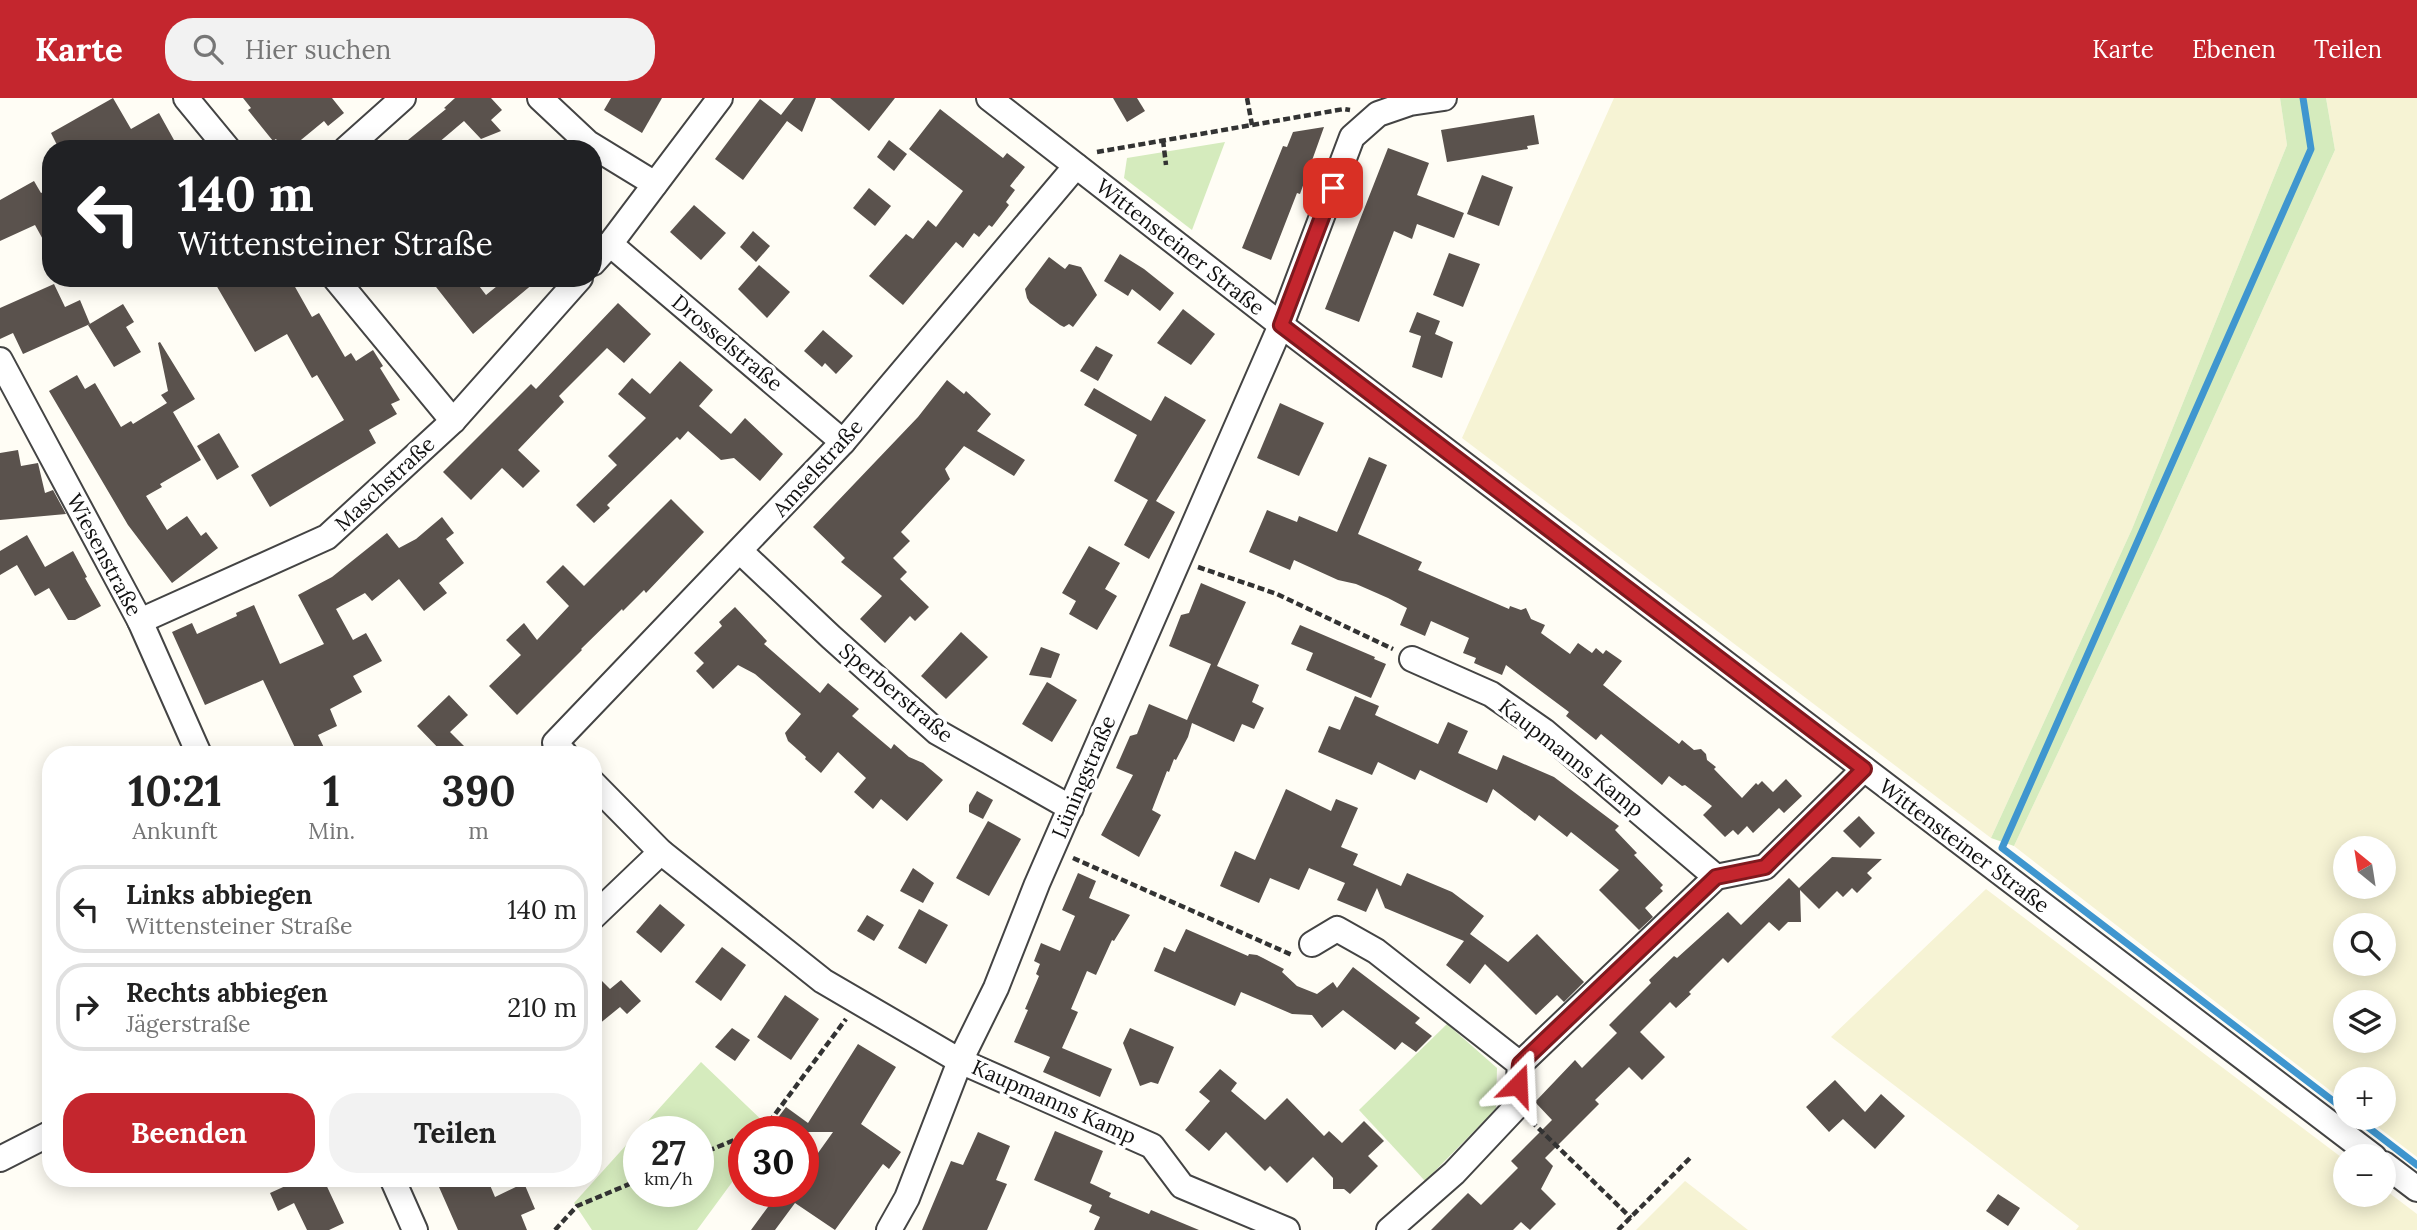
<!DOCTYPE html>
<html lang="de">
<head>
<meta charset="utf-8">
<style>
  :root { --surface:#fff; --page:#f2f2f2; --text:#222; --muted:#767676; --line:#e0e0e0; --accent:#c4262e }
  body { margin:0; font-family:Lora,serif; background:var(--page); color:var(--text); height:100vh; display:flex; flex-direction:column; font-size:26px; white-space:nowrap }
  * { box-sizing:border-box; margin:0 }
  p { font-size:23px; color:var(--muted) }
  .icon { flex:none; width:38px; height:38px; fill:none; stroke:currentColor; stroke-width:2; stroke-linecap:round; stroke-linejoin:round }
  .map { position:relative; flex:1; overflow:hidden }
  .side { position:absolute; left:42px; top:648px; width:560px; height:441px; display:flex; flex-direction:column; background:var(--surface); border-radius:28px; box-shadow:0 4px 18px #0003 }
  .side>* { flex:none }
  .banner { position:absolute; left:42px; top:42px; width:560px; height:147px; border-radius:28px; box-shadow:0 4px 18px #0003; background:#202124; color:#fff; overflow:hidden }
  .needle { width:46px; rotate:330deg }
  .controls { position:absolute; left:2333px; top:738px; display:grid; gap:14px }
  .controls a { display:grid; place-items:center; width:63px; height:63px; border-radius:50%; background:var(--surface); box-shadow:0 4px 18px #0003; font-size:35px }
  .speed { position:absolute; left:623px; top:1018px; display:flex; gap:14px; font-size:35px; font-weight:700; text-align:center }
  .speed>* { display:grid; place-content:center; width:91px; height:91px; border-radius:50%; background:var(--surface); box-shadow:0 4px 18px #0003; line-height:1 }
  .speed small { font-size:18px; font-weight:400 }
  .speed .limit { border:10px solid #d22; background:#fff; color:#111 }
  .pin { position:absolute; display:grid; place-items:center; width:60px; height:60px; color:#fff; margin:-30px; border-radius:14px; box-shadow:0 4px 10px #0006 }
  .me { position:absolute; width:77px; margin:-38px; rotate:21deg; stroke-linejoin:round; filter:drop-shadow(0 0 5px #0008) }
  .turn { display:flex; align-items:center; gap:24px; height:147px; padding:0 21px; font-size:32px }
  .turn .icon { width:91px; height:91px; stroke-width:2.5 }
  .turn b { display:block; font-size:49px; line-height:60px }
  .eta { display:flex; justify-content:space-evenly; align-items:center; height:119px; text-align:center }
  .eta b { font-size:42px; font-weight:800; line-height:49px }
  .button { display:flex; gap:14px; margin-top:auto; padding:14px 21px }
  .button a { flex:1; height:80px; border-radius:28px; background:var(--accent); color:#fff; font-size:28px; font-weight:800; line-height:80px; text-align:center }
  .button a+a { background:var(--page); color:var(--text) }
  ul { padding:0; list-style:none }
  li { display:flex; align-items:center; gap:21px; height:88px; margin:0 14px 10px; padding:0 7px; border:4px solid var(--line); border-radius:28px }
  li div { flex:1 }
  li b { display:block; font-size:26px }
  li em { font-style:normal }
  header { display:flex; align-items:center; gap:42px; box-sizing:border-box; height:98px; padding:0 35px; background:var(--accent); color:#fff }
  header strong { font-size:33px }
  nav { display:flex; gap:38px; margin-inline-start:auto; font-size:24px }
  .search { width:490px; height:63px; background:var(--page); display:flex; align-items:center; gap:18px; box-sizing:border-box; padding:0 24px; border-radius:28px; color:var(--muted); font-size:26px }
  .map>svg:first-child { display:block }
</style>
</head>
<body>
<header>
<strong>Karte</strong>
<div class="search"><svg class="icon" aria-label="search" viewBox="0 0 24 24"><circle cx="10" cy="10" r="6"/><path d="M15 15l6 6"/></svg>Hier suchen</div>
<nav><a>Karte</a><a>Ebenen</a><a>Teilen</a></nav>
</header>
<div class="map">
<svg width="2417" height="1132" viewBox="0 0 2417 1132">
  <rect width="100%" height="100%" fill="#fffdf5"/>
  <g fill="#f6f3d4" fill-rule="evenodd">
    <polygon points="1614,0 2280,0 2287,47 2132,431 1991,740 1462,340"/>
    <path d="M2326 0H2417V1059L2366 1020H2384V982H2345V1004L2014 748 2156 447 2335 52ZM2345 751H2384V789H2345ZM2345 828H2384V866H2345ZM2345 905H2384V943H2345Z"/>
    <polygon points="1986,791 2345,1062 2345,1097 2384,1097 2384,1091 2417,1116 2417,1132 2076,1132 2079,1128 1831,939"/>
    <polygon points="1685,1083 1748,1132 1636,1132"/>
  </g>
  <g fill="#d5ebbd" fill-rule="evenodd">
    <polygon points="2280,0 2326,0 2335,52 2156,447 2014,748 1991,740 2132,431 2287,47"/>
    <polygon points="1225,44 1192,132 1124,80 1127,60"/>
    <polygon points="1447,926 1497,970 1496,1011 1425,1083 1359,1012"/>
    <path d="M701 964 771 1031 769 1034H744V1068L697 1132H592L574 1105ZM639 1034H698V1094H639Z"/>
  </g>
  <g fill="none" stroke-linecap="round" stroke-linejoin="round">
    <g stroke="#3f96cf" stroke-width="7">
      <polyline points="2303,0 2311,51 2002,750 2345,1012"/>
      <polyline points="2356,1020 2417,1067"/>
    </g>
  </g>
  <g fill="#5a524d">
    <polygon points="113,0 131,31 159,15 179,51 124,51 120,44 108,51 59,51 51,35"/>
    <polygon points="243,0 332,0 344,15 328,28 324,23 290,51 283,51 276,41 273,43 248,12 251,10"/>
    <polygon points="455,0 491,0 502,12 491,22 501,33 481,41 464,23 431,51 397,51 446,11 444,10"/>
    <polygon points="611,0 662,0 642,35 604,12"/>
    <polygon points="794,0 816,0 802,34 787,23 743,82 715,61 760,1 781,17"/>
    <polygon points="830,0 895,0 869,33"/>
    <polygon points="1113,0 1137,0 1145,13 1127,24"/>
    <polygon points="940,11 1003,60 1007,55 1025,69 1010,88 1015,92 1006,104 1009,107 992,129 989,127 979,139 974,135 963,150 956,144 903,207 869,178 906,136 913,141 928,122 936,129 963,93 909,51"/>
    <polygon points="1534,17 1539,46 1527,48 1528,51 1447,64 1441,32"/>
    <polygon points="1324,29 1300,96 1297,95 1271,162 1242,150 1283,48 1287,49 1293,34"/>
    <polygon points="889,42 907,56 894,73 877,59"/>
    <polygon points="1388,50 1429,65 1417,97 1464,115 1454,140 1417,126 1412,141 1394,133 1359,224 1325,211"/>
    <polygon points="1482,77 1513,89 1499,128 1467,116"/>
    <polygon points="34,83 41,95 51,90 51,156 35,127 0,143 0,102"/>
    <polygon points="869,90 891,108 875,128 853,110"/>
    <polygon points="694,107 726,135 701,162 670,134"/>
    <polygon points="753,133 770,148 756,164 740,149"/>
    <polygon points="1449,155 1480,166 1463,209 1433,197"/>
    <polygon points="1120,156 1144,171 1174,195 1160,213 1132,191 1128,198 1104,183"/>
    <polygon points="1049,159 1065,171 1069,166 1081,169 1097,197 1073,229 1069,226 1064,229 1060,227 1030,205 1027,200 1025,191"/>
    <polygon points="759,167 790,194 767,220 738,191"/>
    <polygon points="212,180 290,180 312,219 319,215 345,259 351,255 356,263 373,252 383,268 380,270 400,302 391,306 397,316 369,332 376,345 270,409 251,377 344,322 317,277 312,280 287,236 255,254"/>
    <polygon points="429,180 473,180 486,197 507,180 540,180 473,236"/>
    <polygon points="54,186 65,209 80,202 90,226 23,256 13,235 0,241 0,210"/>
    <polygon points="618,205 651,236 624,265 607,250 559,298 564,304 518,352 540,373 523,390 502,370 471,402 443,374 531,286 536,291"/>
    <polygon points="123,206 134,224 126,229 141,254 114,269 88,227"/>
    <polygon points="1183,211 1215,236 1191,267 1157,245"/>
    <polygon points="1417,214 1440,223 1435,236 1453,244 1442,280 1412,269 1421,238 1409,234"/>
    <polygon points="823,232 853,258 836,276 825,265 822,269 804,253"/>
    <polygon points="160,244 195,301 173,314 201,362 160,386 162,389 146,398 167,432 187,418 201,438 206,434 218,450 172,485 128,427 49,293 77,277 85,291 95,285 121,329 131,323 133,326 167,305 161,297 168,293 158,245"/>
    <polygon points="1096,248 1113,257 1098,283 1080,273"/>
    <polygon points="680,263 713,292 699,308 731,336 745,320 783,356 760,383 734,360 721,362 688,333 680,342 677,339 607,407 610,410 594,425 576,407 617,367 608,358 646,320 618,296 632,280 650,296"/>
    <polygon points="947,282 964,296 966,293 991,316 977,333 1025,362 1014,378 964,348 945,371 950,381 901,434 910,443 893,460 907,474 900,481 929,509 915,523 910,518 885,545 860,521 882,498 841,464 845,460 813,429 918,319"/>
    <polygon points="1094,290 1151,323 1165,298 1206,322 1156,403 1175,414 1149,461 1124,447 1148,402 1114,383 1137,337 1084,307"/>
    <polygon points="1280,305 1324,325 1299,378 1257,360"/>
    <polygon points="219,335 239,369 217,382 197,348"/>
    <polygon points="18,352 21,368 38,365 45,395 53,392 66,416 0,422 0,355"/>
    <polygon points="1369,359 1387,367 1358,436 1422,464 1418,472 1509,511 1510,508 1521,512 1526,510 1531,521 1545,527 1541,535 1570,556 1578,545 1592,555 1596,550 1603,556 1606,552 1622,563 1603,587 1679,646 1682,642 1694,652 1701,651 1706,656 1707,662 1716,669 1714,671 1742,700 1756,685 1758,687 1762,683 1773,694 1786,681 1802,698 1784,715 1779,710 1753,735 1747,728 1738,737 1733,732 1725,739 1703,717 1712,708 1685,687 1682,688 1669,678 1662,687 1601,636 1596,642 1566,618 1569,614 1506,567 1502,577 1474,565 1476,560 1463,555 1469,540 1431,523 1425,538 1400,527 1407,510 1388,500 1356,486 1338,482 1294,462 1290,472 1249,454 1267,412 1297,424 1299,418 1337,434"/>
    <polygon points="671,401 704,434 646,495 644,492 623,513 622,511 581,551 582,552 517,617 489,588 521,557 506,542 524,525 537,542 569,508 546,484 563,467 584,488"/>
    <polygon points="442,419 454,435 446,441 464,465 439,485 447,495 424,513 399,481 372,503 365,495 336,511 353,542 366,535 382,563 353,578 362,594 330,611 337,628 318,637 327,656 298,656 263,582 205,607 172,534 192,525 197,536 237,518 236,515 254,507 280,566 324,546 298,497 332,479 387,435 399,450 416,441"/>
    <polygon points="27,437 45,469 73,453 87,479 85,480 101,508 75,522 68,522 49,490 35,498 17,467 0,477 0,453"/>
    <polygon points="1089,448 1120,465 1105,491 1117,498 1097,532 1069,516 1076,503 1062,495"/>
    <polygon points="1201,485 1246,504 1217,568 1259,587 1252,604 1264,610 1254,631 1242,626 1234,644 1192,625 1188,639 1176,662 1174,661 1169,674 1167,673 1152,712 1161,717 1139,759 1101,737 1133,677 1116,670 1130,638 1137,636 1149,606 1187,622 1211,566 1169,548 1181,517 1189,515"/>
    <polygon points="735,509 767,543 764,546 820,595 828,585 859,611 852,618 891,651 894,646 909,659 923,665 943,682 907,723 881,701 873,711 854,694 866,680 838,654 821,675 805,661 806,659 788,643 785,635 801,616 755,576 738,567 713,591 696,573 704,565 694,555 722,528 719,524"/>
    <polygon points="1300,527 1375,559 1374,561 1386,566 1371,600 1306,572 1313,555 1291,546"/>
    <polygon points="961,534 988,559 946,601 921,578"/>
    <polygon points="1041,549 1060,556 1051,580 1029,577"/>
    <polygon points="1047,584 1077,602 1052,644 1022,626"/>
    <polygon points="449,597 468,617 450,634 472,656 444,656 417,628"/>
    <polygon points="1355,598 1379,608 1375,617 1438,646 1448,624 1468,633 1458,655 1497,672 1503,657 1554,679 1619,728 1615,732 1637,755 1634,757 1663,787 1660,790 1663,793 1645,810 1653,819 1639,832 1599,792 1619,772 1571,734 1567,739 1539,717 1535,723 1493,691 1487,705 1420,672 1415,682 1378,664 1372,677 1318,654 1329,628 1340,632"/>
    <polygon points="1286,691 1331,713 1336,701 1358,710 1341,749 1358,756 1353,767 1401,788 1407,775 1452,794 1484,818 1470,836 1508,864 1537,836 1584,884 1564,904 1557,897 1536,917 1485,866 1470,886 1446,867 1464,843 1385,810 1377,790 1366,814 1337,802 1345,785 1309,770 1299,792 1270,780 1259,805 1220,788 1235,753 1255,762"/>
    <polygon points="977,693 993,702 983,721 969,714 969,707"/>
    <polygon points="1859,718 1875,735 1860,750 1843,733"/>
    <polygon points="988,723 1021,741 989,798 956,780"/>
    <polygon points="1832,759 1882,761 1867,775 1872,780 1857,795 1852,790 1843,799 1837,793 1819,811 1800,792 1801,824 1788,824 1779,833 1769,824 1728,865 1723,860 1689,894 1691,896 1676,910 1670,904 1640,934 1665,959 1642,982 1629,969 1595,1002 1599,1006 1545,1060 1553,1068 1541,1091 1556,1106 1530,1132 1521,1124 1513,1132 1431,1132 1468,1095 1481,1107 1518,1070 1511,1063 1552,1022 1535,1004 1575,962 1582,970 1617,935 1609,927 1651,885 1649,882 1674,858 1677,860 1728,814 1741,827 1789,780 1799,790"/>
    <polygon points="913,770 934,785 923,805 900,793"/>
    <polygon points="1078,775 1096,783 1089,800 1130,817 1114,843 1112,842 1096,877 1087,873 1071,911 1078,914 1062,950 1112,971 1100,999 1043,974 1050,959 1014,944 1028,912 1025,911 1039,878 1036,876 1040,866 1034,863 1041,845 1060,853 1075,818 1062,812"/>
    <polygon points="660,806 685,827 661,855 636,834"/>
    <polygon points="919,811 948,827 926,866 898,850"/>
    <polygon points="867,817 884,827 874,843 857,833"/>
    <polygon points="1186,831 1248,858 1249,856 1257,857 1263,860 1284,871 1282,874 1297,888 1317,896 1333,884 1337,890 1353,869 1420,920 1415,925 1432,938 1416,954 1402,944 1395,952 1343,912 1322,930 1312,917 1292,916 1241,894 1235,908 1154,873 1164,849 1175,854"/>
    <polygon points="722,849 746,867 721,903 695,884"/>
    <polygon points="593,874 610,891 621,882 641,903 627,916 620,909 593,931"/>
    <polygon points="785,897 819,921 791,962 757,939"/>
    <polygon points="732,930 750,942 735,963 715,949"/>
    <polygon points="1130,930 1174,949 1158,986 1151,984 1140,988 1123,945"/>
    <polygon points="858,946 896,969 861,1026 901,1054 889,1071 883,1066 835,1132 795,1105 775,1132 751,1132 779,1094 803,1094 803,1076 833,1034 767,1034 786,1009 808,1025"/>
    <polygon points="1220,971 1237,985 1231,993 1265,1022 1287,1000 1324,1038 1329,1033 1342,1045 1364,1023 1384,1043 1368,1058 1378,1068 1350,1096 1344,1091 1333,1091 1333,1080 1313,1059 1287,1085 1270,1068 1265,1073 1226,1034 1209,1053 1185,1032 1210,1003 1199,994"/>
    <polygon points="1835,982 1865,1014 1881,996 1905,1018 1875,1051 1843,1021 1829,1034 1806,1009"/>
    <polygon points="1055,1033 1103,1053 1090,1085 1111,1095 1109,1099 1149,1116 1151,1112 1199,1132 1094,1132 1100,1119 1089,1114 1092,1107 1034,1082"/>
    <polygon points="978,1034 1010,1048 996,1082 1007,1086 987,1132 922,1132 951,1063 963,1067"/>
    <polygon points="303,1080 323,1080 344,1125 329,1132 307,1132 294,1105 278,1113 270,1095"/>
    <polygon points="435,1080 487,1080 495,1099 524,1085 535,1111 521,1117 527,1132 458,1132"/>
    <polygon points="1998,1096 2020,1110 2008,1128 1986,1113"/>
  </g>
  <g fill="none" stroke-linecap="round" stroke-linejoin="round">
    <defs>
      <g id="street">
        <polyline points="186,0 228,51"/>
        <polyline points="540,0 588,45 655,86"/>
        <polyline points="989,0 1281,227 2374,1059"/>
        <polyline points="346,51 403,0"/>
        <polyline points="610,146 843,344"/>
        <polyline points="593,165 610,146 720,0"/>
        <polyline points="335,180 453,323"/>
        <polyline points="0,262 140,523 199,656"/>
        <polyline points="741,454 831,539 937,634 1071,710"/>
        <polyline points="140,523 327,439 453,323 580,180"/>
        <polyline points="1412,561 1491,596 1544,633 1716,779"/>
        <polyline points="565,656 555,645 843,344 1076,68"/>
        <polyline points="593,685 661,754 823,883 960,963 1152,1048 1182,1088 1287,1132"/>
        <polyline points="593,819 661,754"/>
        <polyline points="1312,846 1337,831 1376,853 1520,966 1517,1008 1454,1075 1389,1132"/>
        <polyline points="1520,966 1716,779 1765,769 1864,671"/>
        <polyline points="0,1061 51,1035"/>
        <polyline points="2384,1066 2417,1091"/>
        <polyline points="392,1080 415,1132"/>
        <polyline points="889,1132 907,1100 960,963 996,890 1037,786 1281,227 1352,39 1378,16 1410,5 1444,0"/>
      </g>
    </defs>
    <use href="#street" stroke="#444" stroke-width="28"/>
    <g stroke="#333" stroke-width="4.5" stroke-dasharray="7 3.5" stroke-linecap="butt">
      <polyline points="1247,0 1252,27"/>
      <polyline points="1163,42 1166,67"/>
      <polyline points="1097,54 1344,11 1350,12"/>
      <polyline points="1198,469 1277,496 1393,551"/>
      <polyline points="1073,760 1292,857"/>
      <polyline points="1531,1023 1631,1120"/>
      <polyline points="751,1034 767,1027 846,921"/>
      <polyline points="698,1057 744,1038"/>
      <polyline points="555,1132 577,1108 639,1082"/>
      <polyline points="1618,1132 1692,1058"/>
    </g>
    <use href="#street" stroke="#fff" stroke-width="24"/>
  </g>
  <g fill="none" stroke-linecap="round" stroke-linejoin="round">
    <defs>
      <polyline id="route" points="1333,90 1281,227 1864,671 1765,769 1716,779 1520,966 1518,987"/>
    </defs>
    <use href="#route" stroke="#7f191e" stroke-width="18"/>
    <use href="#route" stroke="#c4262e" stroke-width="12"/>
  </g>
  <g text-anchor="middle" stroke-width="7" stroke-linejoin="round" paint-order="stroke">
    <g font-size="21" fill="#111" stroke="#fff">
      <text transform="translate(1180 149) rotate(38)" y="7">Wittensteiner Straße</text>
      <text transform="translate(727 245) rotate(40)" y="7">Drosselstraße</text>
      <text transform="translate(818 370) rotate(-48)" y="7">Amselstraße</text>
      <text transform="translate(385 386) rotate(-43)" y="7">Maschstraße</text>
      <text transform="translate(104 457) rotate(62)" y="7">Wiesenstraße</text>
      <text transform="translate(896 595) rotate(40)" y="7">Sperberstraße</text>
      <text transform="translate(1571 660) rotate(38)" y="7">Kaupmanns Kamp</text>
      <text transform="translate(1084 679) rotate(-67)" y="7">Lüningstraße</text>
      <text transform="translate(1964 748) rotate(37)" y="7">Wittensteiner Straße</text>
      <text transform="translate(1054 1004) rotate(24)" y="7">Kaupmanns Kamp</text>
    </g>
  </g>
</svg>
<div class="controls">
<a><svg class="needle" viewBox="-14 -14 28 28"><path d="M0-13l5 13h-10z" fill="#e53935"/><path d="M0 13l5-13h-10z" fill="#767676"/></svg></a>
<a><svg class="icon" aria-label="search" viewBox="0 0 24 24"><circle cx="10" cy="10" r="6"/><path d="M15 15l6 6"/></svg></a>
<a><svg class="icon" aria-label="layers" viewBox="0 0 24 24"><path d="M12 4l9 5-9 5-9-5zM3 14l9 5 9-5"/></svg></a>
<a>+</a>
<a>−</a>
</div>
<div class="speed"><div>27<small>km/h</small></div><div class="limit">30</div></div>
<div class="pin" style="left:1333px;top:90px;background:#d93025"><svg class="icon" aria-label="arrive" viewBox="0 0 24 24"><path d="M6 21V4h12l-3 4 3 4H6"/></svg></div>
<svg class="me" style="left:1518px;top:987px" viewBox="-20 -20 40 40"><path d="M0-17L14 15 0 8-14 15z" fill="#c4262e" stroke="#fff" stroke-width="4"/></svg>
<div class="banner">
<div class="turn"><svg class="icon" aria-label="left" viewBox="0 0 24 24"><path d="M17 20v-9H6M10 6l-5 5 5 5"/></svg><div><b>140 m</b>Wittensteiner Straße</div></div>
</div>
<section class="side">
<div class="eta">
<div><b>10:21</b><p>Ankunft</p></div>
<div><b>1</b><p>Min.</p></div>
<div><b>390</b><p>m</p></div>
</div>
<ul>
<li><svg class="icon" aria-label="left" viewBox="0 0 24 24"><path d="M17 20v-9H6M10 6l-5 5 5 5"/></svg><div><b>Links abbiegen</b><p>Wittensteiner Straße</p></div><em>140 m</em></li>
<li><svg class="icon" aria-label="right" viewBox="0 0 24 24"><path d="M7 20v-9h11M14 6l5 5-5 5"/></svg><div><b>Rechts abbiegen</b><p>Jägerstraße</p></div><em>210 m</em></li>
</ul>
<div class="button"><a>Beenden</a><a>Teilen</a></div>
</section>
</div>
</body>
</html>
